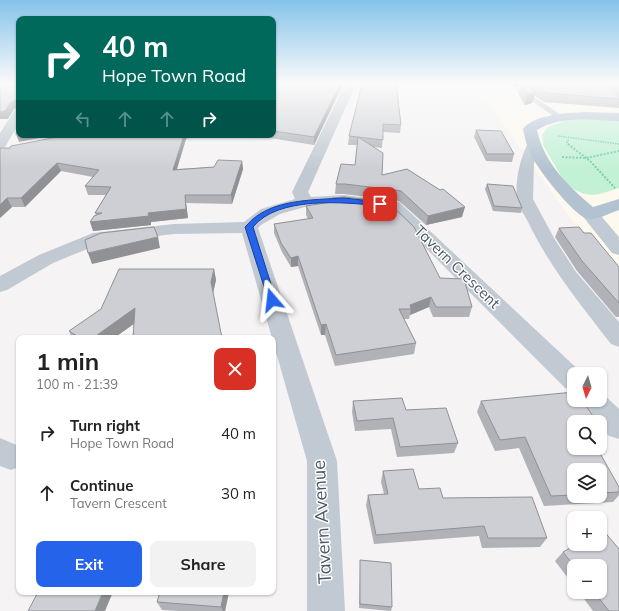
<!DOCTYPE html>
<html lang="en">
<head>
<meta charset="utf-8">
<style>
  :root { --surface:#fff; --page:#f2f2f2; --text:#222; --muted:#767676; --accent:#2563eb }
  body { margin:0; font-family:Mulish,sans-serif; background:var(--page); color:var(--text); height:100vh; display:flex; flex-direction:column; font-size:15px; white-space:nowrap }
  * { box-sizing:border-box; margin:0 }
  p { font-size:13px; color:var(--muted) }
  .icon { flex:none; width:22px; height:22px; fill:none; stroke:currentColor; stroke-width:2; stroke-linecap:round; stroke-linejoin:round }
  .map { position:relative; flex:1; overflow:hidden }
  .sheet { position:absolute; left:16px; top:335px; width:260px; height:260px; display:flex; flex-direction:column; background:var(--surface); border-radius:8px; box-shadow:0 1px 3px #0004 }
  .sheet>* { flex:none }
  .top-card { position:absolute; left:16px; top:16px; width:260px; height:122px; border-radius:8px; box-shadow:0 1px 3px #0004; background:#00695c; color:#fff; overflow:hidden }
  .needle { width:26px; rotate:185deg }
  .fabs { position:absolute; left:567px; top:367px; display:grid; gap:8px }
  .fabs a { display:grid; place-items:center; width:40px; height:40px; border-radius:8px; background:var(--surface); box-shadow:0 1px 3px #0004; font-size:20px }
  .pin { position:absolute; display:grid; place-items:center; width:34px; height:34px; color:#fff; margin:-17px; border-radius:8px; box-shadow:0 2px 6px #0006 }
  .me { position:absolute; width:44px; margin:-22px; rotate:343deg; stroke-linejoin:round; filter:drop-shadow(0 0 3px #0008) }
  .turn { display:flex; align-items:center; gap:14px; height:84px; padding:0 20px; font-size:18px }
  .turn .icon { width:52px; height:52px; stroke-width:2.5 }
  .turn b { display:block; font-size:28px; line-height:34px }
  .lanes { display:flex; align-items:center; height:38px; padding:0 20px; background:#0003; justify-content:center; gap:20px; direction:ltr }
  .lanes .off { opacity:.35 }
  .round { display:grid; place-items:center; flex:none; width:42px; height:42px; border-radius:8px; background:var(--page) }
  .summary { display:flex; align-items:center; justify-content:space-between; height:68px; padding:0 20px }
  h1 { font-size:24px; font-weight:700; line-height:30px }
  .button { display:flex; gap:8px; margin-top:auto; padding:8px 20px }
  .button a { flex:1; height:46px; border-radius:8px; background:var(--accent); color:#fff; font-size:16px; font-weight:700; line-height:46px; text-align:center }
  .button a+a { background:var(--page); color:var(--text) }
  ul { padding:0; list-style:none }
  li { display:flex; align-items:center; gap:12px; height:60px; padding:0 20px }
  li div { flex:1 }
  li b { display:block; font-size:15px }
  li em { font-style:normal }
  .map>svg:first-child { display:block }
</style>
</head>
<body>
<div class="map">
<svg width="619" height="611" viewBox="0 0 619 611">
  <rect width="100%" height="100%" fill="#f5f3f3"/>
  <polygon fill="#fdf9ef" points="463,84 619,84 619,273 571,219 494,111"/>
  <polygon fill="#c3f1d5" points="569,119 619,120 619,188 600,194 592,195 584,194 567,186 543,145 542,135 548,127"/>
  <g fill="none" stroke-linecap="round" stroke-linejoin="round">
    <g stroke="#7ad0a6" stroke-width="1.5" stroke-dasharray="1.5 1" stroke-linecap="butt">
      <polyline points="558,136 619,144"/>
      <polyline points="569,145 567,142 569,139"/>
    </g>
    <g stroke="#7ad0a6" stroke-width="2" stroke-dasharray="2 1.5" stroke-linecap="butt">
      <polyline points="568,144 590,161 615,188"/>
      <polyline points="562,157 586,158 619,151"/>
    </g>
    <polygon fill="#c1cad2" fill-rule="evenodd" points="516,88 520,88 566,118 559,120 516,90"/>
    <g fill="#c1cad2" fill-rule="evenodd">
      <polygon points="345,84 356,84 308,192 311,197 344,195 399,202 583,374 574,374 574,391 565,388 388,210 344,205 305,207 280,214 261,225 258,228 337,461 345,611 307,611 307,461 242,233 174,234 104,242 53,263 7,290 0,292 0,276 39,255 93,233 174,224 244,222 261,209 295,199 292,192"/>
      <polygon points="19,109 19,123 5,147 0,148 0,133 15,110"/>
      <path d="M534 141 539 142 541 145 534 163 533 199 554 238 576 272 619 322V347L611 344C580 304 549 266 527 220 524 214 517 205 517 198 515 182 520 156 529 142Z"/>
      <polygon points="600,391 619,409 619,439 609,436 600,426 600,422 597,422 584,408 580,400 600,400"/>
      <polygon points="0,438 19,446 19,467 11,470 0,466"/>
    </g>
    <polygon fill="#c1cbd6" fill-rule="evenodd" points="590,209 596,210 619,237 619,255 612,253 581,214 584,210"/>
    <path fill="#b3c2d1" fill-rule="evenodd" d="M585 112 619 113V121C592 120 561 115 537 130 544 163 568 186 593 207L619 199V210C610 213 598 220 589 219 575 218 536 167 530 153 526 145 525 137 523 129 534 114 568 113 585 112Z"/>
  </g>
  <g fill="#b0b2b7" fill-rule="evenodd">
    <polygon points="273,84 343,84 314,145 251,135 273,135"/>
    <polygon points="362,84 399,84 399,85 397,85 401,125 400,133 383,132 382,148 374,147 382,175 462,217 426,225 399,201 344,194 335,194 336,184 355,165 357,145 348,145 349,136"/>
    <path d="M513 84H606L609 86 610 84H619V108L544 102 535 96 532 103 525 105 518 93 520 86H519L514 87ZM610 87 615 91 618 95Z"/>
    <polygon points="476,130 514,154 512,162 486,161 474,137"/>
    <polygon points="68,135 191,135 186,139 177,169 214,167 242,161 243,169 232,204 186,203 188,218 151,222 151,225 93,231 96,215 95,213 106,195 88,195 85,186 93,177 61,171 25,207 12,207 0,218 10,148"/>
    <polygon points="487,184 522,208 521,213 493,211 485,189"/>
    <polygon points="306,206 440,278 472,307 469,317 433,317 429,307 410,315 409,319 404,319 416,343 414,354 335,366 325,335 321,335 298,266 291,267 282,252 274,233 274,224 308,219 306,215"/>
    <polygon points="559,228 584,233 619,267 619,317 616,317 577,271 555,237"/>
    <polygon points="214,269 216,280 213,293 134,324 114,338 72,338 69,331"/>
    <polygon points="353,401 406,410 458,443 454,453 397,457 391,429 355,431 352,412"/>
    <path d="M481 401 574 422 619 487V495L613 502 544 506 519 448 495 451 477 412ZM574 470H600V496H574Z"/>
    <polygon points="383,471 419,489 547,538 540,547 482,548 479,536 374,544 366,505 368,495 384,494 381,482"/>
    <polygon points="563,552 619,611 593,611 579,592 600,592 574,566 574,586 555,561"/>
    <polygon points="360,560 392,607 391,611 359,608 360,564"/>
    <polygon points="160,592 229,592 225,611 179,611 162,610 157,602"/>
  </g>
  <g fill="#909195">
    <polygon points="340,84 343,84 314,145 314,137"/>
    <polygon points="515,84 519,84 519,86 514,87"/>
    <polygon points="536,92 532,103 525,105 528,94"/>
    <polygon points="16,100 19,108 14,109 8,119 0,119 0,112 11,102"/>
    <polygon points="16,134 19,134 19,135 55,135 19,142"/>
    <polygon points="184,135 191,135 186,139 174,178 173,170"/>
    <polygon points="242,161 243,169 232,204 231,195"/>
    <polygon points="57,163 61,171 25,207 21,198"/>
    <polygon points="185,195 186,203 188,218 151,222 151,225 93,231 90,222"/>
    <polygon points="7,198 12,207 0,218 0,205"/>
    <polygon points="465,207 462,217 426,225 428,216"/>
    <polygon points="158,237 160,248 92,264 88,253"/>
    <polygon points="298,256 298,266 291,267 291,258"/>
    <polygon points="214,269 216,280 213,293 211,282"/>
    <polygon points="431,297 429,307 410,315 411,309 410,305"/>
    <polygon points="135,308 139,320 114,338 93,338"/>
    <polygon points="326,324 325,335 321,335 321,325"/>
    <polygon points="103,592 113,592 105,611 95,611"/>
    <polygon points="224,592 229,592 225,611 223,611 221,607"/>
  </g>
  <g fill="#cdcfd5" stroke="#909195">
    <polygon points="0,84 19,84 19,110 18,110 18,102 16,100 11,102 5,111 0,112"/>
    <polygon points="273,84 340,84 314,137 273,131"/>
    <polygon points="362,84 396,84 401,125 383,124 383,140 349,136"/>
    <polygon points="522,84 524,84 536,92 528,94"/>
    <polygon points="532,84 606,84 619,97 619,99 547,93"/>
    <polygon points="19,127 19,134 16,134"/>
    <polygon points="476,130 501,131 514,154 487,154"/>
    <polygon points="68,135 184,135 173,170 214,167 218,160 242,161 231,195 185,195 186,209 148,213 149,216 90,222 94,216 102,213 95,213 111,187 85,186 99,170 57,163 21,198 7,198 0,205 0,148 10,148 11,146"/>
    <polygon points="358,137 383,153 382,175 407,169 440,190 443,189 465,207 428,216 401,191 345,184 336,184 341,164 355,165"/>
    <polygon points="487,184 513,186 522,208 494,206"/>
    <polygon points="344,197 388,202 414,227 440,278 464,279 472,307 436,307 431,297 410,305 411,309 399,309 416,343 336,355 326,324 321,325 298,256 291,258 281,243 274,224 313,218 306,206 331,202 332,198"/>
    <polygon points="154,227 158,237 88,253 85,240 101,233"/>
    <polygon points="579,227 584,233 591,233 619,267 619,303 582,261 559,228"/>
    <polygon points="119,269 214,269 211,282 222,338 133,338 135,308 93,338 80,338 69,331 101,309"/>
    <polygon points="574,392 574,400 582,400 597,422 574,422 574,448 597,448 619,487 619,492 600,493 600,470 574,470 574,495 551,496 525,437 500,440 481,401"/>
    <polygon points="402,398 406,410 446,408 458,443 400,447 393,418 357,421 353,401"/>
    <polygon points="413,469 419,489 440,488 443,498 532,497 547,538 488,538 484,526 376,535 368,495 388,494 383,471"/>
    <polygon points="603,530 619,549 619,611 609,611 594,592 600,592 600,566 574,566 563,552 577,544 600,544 600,532"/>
    <polygon points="360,560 391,563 392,607 360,604"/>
    <polygon points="38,592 103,592 95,611 28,611"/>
    <polygon points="160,592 224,592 221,607 157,602"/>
  </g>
  <linearGradient id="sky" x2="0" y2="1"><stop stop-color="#85c3ea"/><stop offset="0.49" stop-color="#fafafa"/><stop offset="1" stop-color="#fafafa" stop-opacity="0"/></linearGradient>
  <rect width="619" height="170" fill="url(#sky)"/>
  <path fill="#2563eb" stroke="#184099" d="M344 198 380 202 383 204 380 206C344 202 278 196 253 227L276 300 272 303 269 302 245 227 247 225C269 199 312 200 344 198Z"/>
  <g text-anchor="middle" stroke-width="3" stroke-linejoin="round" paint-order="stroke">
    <g font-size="15" fill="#4a5661" stroke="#fff">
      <text transform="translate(457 267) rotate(44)" y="5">Tavern Crescent</text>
    </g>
    <g font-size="18" fill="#4a5661" stroke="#fff">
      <text transform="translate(322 522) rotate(-93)" y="6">Tavern Avenue</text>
    </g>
  </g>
</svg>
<div class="fabs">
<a><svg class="needle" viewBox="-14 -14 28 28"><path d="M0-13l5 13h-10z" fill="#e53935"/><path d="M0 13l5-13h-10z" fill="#767676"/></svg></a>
<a><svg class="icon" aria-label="search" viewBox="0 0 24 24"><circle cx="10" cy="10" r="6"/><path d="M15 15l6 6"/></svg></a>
<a><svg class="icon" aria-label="layers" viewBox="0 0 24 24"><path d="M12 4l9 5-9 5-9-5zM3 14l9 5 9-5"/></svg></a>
<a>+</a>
<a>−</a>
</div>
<div class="pin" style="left:380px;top:204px;background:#d93025"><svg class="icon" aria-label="arrive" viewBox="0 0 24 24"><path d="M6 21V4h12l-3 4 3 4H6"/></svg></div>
<svg class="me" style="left:272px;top:300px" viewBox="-20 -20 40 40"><path d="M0-17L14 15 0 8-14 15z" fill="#2563eb" stroke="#fff" stroke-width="4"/></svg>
<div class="top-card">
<div class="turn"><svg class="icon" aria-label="right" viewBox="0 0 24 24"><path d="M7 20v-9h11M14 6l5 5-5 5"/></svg><div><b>40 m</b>Hope Town Road</div></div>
<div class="lanes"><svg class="icon off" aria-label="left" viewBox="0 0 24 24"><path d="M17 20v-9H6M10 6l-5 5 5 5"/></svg><svg class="icon off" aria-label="ahead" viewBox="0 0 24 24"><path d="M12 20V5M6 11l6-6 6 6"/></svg><svg class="icon off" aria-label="ahead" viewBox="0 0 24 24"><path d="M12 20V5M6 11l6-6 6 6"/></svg><svg class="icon" aria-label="right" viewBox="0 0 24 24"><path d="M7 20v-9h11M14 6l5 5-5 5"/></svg></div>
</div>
<section class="sheet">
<div class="summary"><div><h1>1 min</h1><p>100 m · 21:39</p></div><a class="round" style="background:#d93025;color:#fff"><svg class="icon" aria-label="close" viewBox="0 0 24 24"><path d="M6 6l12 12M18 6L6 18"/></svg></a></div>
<ul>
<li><svg class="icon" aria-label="right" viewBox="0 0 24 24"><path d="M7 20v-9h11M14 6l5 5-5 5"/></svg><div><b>Turn right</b><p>Hope Town Road</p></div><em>40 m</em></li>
<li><svg class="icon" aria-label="ahead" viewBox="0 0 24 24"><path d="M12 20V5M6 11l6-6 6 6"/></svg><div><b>Continue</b><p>Tavern Crescent</p></div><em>30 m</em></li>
</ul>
<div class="button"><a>Exit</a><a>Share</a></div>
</section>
</div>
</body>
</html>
